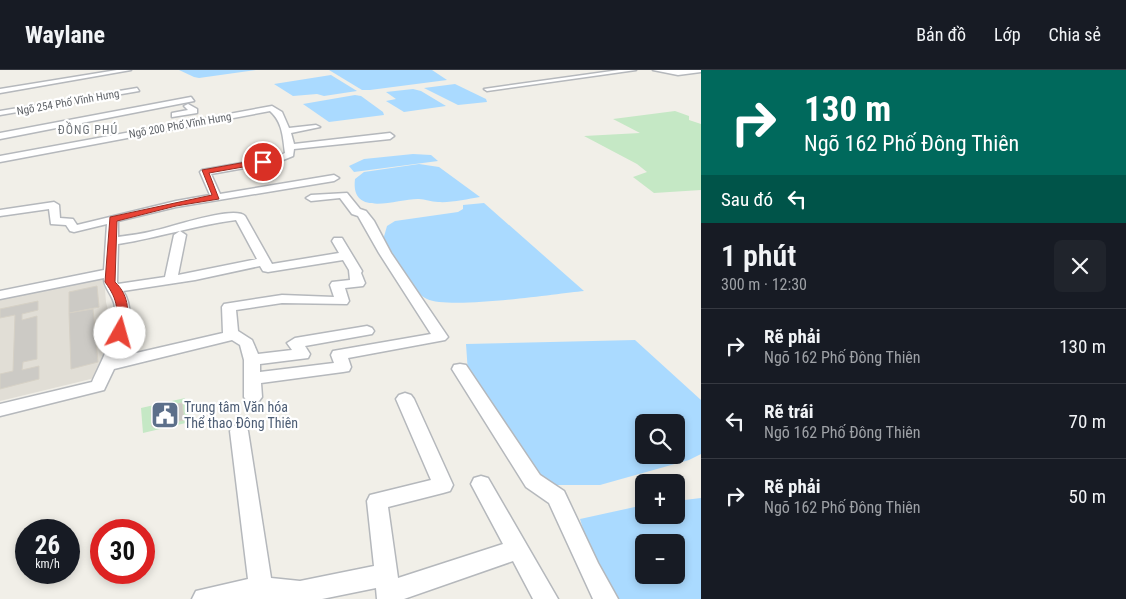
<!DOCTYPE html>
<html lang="vi">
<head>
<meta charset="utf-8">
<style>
  :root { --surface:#171b24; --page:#20242c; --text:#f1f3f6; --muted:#9ea1a6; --line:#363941 }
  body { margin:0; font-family:"Roboto Condensed",sans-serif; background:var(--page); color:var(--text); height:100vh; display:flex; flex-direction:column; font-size:19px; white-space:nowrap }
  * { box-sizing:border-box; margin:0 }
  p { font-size:16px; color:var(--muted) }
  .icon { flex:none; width:28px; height:28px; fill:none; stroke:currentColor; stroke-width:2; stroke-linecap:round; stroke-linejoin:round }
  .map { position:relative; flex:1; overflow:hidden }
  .panel { display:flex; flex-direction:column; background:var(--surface); width:425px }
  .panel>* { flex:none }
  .guide { background:#00695c; color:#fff; overflow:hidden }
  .controls { position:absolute; left:635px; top:344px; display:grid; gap:10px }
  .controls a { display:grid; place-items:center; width:50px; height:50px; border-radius:8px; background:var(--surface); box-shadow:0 2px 8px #0003; font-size:25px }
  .speed { position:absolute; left:15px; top:449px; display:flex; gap:10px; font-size:25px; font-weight:700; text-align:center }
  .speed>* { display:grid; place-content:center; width:65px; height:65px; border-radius:50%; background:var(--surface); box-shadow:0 2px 8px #0003; line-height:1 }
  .speed small { font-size:12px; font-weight:400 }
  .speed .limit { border:8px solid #d22; background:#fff; color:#111 }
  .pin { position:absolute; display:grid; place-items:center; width:42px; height:42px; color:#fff; margin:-21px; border:2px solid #fff; border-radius:50%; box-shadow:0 1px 5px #0007 }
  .me { position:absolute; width:55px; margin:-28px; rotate:7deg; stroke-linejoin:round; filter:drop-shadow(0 0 4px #0008) }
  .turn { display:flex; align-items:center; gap:18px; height:105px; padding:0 20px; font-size:22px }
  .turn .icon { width:65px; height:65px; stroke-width:2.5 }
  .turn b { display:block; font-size:35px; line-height:42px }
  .then { display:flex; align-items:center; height:48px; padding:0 20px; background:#0003; gap:10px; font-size:19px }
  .round { display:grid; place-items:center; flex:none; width:52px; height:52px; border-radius:8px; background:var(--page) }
  .head { display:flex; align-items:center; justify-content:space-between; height:85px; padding:0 20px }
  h1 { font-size:30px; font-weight:600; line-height:38px }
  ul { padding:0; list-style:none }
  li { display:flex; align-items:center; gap:15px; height:75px; padding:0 20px; border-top:1px solid var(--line) }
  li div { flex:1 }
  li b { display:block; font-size:19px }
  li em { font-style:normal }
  header { display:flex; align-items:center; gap:30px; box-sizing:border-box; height:70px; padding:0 25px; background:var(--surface); border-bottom:1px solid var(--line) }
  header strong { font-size:24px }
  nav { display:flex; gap:28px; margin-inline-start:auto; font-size:18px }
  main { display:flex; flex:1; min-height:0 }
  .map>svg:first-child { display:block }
</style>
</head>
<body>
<header>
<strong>Waylane</strong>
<nav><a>Bản đồ</a><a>Lớp</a><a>Chia sẻ</a></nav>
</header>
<main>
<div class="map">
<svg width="701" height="529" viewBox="0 0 701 529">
  <rect width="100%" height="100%" fill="#f1efe8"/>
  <polygon fill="#e1ded6" points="104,207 106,232 114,264 99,307 0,331 0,227"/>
  <g fill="#c5e8c5">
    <polygon points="675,41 689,46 689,50 701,54 701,120 654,123 633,107 647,102 637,94 584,66 640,63 613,49"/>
    <polygon points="185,328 190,352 143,363 141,338"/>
  </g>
  <g fill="#aadaff" fill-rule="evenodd">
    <polygon points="179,0 256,0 199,8 194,7"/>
    <polygon points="329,0 432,0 447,10 370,20 362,20"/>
    <polygon points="331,5 357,21 324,26 317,24 293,26 274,14"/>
    <polygon points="455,14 486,29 487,32 458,35 424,18"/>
    <polygon points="413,19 421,21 446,36 404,42 386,31 396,29 386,22"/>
    <polygon points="355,25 361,26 383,42 384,45 329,52 303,34"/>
    <polygon points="413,84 431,85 438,91 354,102 349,96 364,89"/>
    <path d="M419 94 439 97 480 127C467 129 451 133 438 132 431 132 425 129 419 129 399 128 350 149 355 109L364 102Z"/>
    <path d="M484 133 584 221C553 224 450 240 427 229 411 222 393 185 383 170L387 156 395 151 458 142 463 139V135Z"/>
    <path d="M635 270 701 330V384L689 390 600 415H543L468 303 466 274ZM644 352H676V385H644Z"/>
    <path d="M701 428V529H612L598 506 580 449 644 435V445H676V431ZM644 472H676V505H644Z"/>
  </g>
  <g fill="#cccac5" stroke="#d6d1c6">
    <polygon points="97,216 99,237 69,243 69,222"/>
    <polygon points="38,231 38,240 22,244 22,250 37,246 37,289 23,292 22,300 39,296 39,309 0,319 0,304 13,301 15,245 0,248 0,239"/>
    <polygon points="93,239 98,292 71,299 69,243"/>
    <polygon points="182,333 184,350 152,357 151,340"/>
  </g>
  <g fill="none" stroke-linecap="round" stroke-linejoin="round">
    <defs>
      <g id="minor">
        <polygon points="117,0 131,0 0,23 0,19"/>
        <polygon points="619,0 636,0 487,21 484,19"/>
        <polygon points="653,0 701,0 701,2 678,5"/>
        <polygon points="137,18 139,21 0,45 0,41"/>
        <polygon points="191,27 194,31 0,69 0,63"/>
        <polygon points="188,34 197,39 197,43 172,47 172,43 188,40 184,36"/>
        <path d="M272 36 282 42 289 58 316 55 320 57 291 63 294 74 390 63 394 66 390 69 294 79 293 86 278 92 211 104 220 124 334 105 339 108 334 111 176 137 118 151V167C130 165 142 164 153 161 169 158 234 135 245 146L272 194 339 183 332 171 334 168H342L362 201 361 203 365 213 363 216 345 218 349 231 347 234 282 233 236 240 238 261 252 270 258 284 292 280 287 273 295 268 367 256 372 258 374 261 372 264 305 276 310 284 308 288 260 294V302L334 293 331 285 333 281 431 264 379 183 358 146 352 144 340 128 311 131 306 128 311 125 347 123 360 139 366 141 374 151 391 183 448 267 445 270 348 288 351 297 349 301 343 302 261 313 262 327 259 331 253 333 247 331 244 327V290L240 275 232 270 114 299 104 320 0 346V334L92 312C102 289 118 263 115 237 114 226 103 217 104 208L0 229V221L104 200 107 154 74 162 70 161 66 155 51 154 49 139 0 146V140L54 132 59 135 60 148 73 149 77 155 176 131 210 125 200 102 202 100 276 87 285 83C283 69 283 52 270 41L0 92V86ZM236 150 257 189 178 205 186 165 180 161 174 165 165 207 118 214 117 212 118 174C157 168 196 155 236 150ZM343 190 349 200 350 210 332 212 330 215 334 227 282 225 224 234 222 237 223 263 119 287C127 267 136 241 123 221L195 210 260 196 263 201 268 202Z"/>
        <polygon points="460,294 466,295 540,405 564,421 598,493 618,529 593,529 549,433 526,417 452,299 454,295"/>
        <polygon points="405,323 411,325 414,329 453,415 450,421 443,423 388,437 398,508 503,474 471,414 474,408 481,406 488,408 558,529 533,529 513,491 404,529 377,529 376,518 322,529 192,529 196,521 248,509 230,361 233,356 239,354 245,356 248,361 271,508 300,511 374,496 367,431 370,425 431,410 396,329 399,325"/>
      </g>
    </defs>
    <use href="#minor" stroke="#b5b8bc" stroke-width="3"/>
    <use href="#minor" fill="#fff" fill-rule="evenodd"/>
  </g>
  <path fill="#ea4335" stroke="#982c22" d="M263 89 266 93 209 103 219 129 176 136 117 151 115 212C130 226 129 244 126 263L125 266H116L115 263C118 241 119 231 105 212L110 147 212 125 202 100Z"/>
  <defs>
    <symbol id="civic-square" viewBox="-11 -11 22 22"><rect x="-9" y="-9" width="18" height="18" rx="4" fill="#5c6f8a" stroke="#fff"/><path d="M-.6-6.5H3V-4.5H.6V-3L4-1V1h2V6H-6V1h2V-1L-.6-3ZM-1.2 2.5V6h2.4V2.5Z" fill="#fff"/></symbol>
  </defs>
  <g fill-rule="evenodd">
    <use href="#civic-square" x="149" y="329" width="32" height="32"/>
  </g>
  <g text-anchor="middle" stroke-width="4.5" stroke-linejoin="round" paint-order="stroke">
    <g font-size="11" fill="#5f6368" stroke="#fff">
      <text transform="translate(68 32) rotate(-10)" y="4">Ngõ 254 Phố Vĩnh Hưng</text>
      <text transform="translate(180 55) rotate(-10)" y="4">Ngõ 200 Phố Vĩnh Hưng</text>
    </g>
    <g font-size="12" letter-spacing="1" fill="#70757a" stroke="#fff">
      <text x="88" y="64">ĐỒNG PHÚ</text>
    </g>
    <g font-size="14" fill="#4e5e75" stroke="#fff" text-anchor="start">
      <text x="184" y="342">Trung tâm Văn hóa<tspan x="184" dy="16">Thể thao Đông Thiên</tspan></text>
    </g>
  </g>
</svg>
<div class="controls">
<a><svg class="icon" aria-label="search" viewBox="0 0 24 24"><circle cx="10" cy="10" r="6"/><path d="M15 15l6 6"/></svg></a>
<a>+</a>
<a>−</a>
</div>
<div class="speed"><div>26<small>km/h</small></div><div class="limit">30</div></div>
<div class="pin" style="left:263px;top:92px;background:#d93025"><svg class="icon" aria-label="arrive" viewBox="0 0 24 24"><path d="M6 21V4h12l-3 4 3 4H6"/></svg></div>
<svg class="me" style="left:120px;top:263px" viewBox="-20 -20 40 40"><circle r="19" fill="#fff"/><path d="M0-13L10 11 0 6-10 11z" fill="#ea4335"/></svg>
</div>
<section class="panel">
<div class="guide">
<div class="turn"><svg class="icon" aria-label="right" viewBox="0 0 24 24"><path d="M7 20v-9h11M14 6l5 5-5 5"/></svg><div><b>130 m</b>Ngõ 162 Phố Đông Thiên</div></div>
<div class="then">Sau đó<svg class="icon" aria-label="left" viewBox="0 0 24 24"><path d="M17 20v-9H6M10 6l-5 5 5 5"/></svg></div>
</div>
<div class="head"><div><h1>1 phút</h1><p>300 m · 12:30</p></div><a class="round"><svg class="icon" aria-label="close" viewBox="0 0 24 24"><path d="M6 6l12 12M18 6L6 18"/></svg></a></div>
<ul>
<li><svg class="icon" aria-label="right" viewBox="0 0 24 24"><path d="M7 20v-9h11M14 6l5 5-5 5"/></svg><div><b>Rẽ phải</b><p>Ngõ 162 Phố Đông Thiên</p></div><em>130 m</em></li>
<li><svg class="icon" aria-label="left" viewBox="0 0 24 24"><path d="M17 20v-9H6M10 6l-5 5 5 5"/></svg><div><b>Rẽ trái</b><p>Ngõ 162 Phố Đông Thiên</p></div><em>70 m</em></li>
<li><svg class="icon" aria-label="right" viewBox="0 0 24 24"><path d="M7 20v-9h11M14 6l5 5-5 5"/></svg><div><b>Rẽ phải</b><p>Ngõ 162 Phố Đông Thiên</p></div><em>50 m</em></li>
</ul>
</section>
</main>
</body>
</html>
